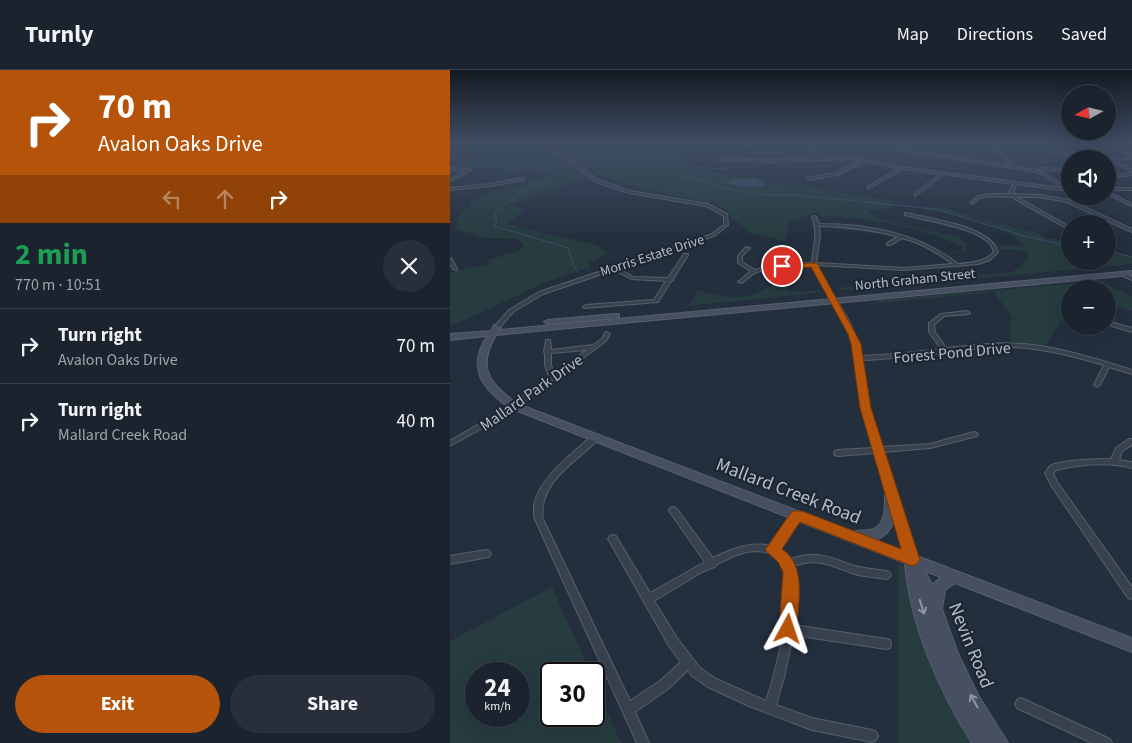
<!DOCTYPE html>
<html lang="en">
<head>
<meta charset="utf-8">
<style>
  :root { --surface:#1b232e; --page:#282f3a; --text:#f1f3f6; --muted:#a0a4aa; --line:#39404a; --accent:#b45309 }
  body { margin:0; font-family:"Source Sans 3",sans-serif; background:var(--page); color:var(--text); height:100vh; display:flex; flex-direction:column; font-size:19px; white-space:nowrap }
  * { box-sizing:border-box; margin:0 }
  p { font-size:16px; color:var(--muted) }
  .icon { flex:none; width:28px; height:28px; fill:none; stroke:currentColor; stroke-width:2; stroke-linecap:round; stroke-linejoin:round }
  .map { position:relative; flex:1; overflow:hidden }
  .details { display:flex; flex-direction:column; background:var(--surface); width:450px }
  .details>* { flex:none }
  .guide { background:#b45309; color:#fff; overflow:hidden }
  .needle { width:32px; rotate:262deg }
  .controls { position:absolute; left:611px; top:15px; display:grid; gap:10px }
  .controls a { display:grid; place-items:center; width:55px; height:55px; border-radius:50%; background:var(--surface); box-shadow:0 5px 20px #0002,0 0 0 1px var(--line); font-size:25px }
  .speed { position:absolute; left:15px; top:592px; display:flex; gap:10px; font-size:25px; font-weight:700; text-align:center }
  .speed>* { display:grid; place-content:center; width:65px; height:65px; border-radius:50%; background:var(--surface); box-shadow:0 5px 20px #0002,0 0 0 1px var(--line); line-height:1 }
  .speed small { font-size:12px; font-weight:400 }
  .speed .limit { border:2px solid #111; border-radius:8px; background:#fff; color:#111 }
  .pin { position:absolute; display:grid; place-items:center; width:42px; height:42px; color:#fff; margin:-21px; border:2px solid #fff; border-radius:50%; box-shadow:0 1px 5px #0007 }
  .me { position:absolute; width:55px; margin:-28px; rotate:5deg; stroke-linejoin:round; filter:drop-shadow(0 0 4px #0008) }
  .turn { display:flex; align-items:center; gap:18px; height:105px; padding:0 15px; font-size:22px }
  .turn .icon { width:65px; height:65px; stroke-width:2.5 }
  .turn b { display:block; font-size:35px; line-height:42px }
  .lanes { display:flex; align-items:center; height:48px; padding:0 15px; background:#0003; justify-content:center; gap:25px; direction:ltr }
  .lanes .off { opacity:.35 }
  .round { display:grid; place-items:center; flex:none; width:52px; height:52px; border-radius:26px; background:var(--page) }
  .headline { display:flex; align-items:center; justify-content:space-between; height:85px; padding:0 15px }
  h1 { font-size:30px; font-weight:700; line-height:38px; color:#1e9e55 }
  .button { display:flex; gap:10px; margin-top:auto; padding:10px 15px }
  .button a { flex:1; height:58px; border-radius:30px; background:var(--accent); color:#fff; font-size:20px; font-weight:700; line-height:58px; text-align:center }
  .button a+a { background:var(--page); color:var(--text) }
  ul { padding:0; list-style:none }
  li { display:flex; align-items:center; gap:15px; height:75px; padding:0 15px; border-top:1px solid var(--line) }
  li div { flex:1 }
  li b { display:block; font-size:19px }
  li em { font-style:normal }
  header { display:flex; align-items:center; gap:30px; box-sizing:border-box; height:70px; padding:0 25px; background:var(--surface); border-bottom:1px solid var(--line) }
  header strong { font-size:24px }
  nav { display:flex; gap:28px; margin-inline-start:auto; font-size:18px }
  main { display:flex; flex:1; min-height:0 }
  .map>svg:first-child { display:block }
</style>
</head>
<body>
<header>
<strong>Turnly</strong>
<nav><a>Map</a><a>Directions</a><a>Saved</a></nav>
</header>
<main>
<section class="details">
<div class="guide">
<div class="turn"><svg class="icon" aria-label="right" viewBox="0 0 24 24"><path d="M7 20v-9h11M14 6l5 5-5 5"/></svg><div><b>70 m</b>Avalon Oaks Drive</div></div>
<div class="lanes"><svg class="icon off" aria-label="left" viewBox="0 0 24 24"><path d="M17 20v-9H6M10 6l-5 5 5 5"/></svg><svg class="icon off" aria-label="ahead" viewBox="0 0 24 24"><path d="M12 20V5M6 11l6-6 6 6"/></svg><svg class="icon" aria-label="right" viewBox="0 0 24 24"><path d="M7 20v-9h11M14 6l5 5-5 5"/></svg></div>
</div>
<div class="headline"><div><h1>2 min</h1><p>770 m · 10:51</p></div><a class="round"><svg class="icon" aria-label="close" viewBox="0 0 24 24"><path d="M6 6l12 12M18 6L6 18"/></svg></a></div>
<ul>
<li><svg class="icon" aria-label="right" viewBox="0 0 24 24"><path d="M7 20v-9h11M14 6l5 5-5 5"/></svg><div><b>Turn right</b><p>Avalon Oaks Drive</p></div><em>70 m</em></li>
<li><svg class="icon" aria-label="right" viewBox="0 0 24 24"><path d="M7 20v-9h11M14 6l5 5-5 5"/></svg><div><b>Turn right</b><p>Mallard Creek Road</p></div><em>40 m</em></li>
</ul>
<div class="button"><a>Exit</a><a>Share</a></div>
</section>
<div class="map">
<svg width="682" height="673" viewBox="0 0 682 673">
  <rect width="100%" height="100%" fill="#242f3e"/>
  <g fill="#263c3f" fill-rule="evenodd">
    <path d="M102 74H228L239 98 450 132 441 138 417 140 424 147 434 150 508 167 517 174 516 180 501 184 500 183 513 180V177C469 156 419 147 371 146L368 142 337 153 338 162 334 171 301 163 281 147 277 140 264 134 168 113 151 106Z"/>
    <path d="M108 85 137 108 61 135 74 140 57 154 147 175 158 183 139 193 140 198C89 209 48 239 0 255V202L39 194 38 190 71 180 74 174 66 169 34 168 6 159 10 143 21 135V130L36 127 42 121 77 115 79 110 94 108 99 104 78 101 33 108 58 101 50 97 0 99V96L5 92 51 86C66 94 92 87 108 85Z"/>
    <path d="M472 136 499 139 525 148 592 164 593 167 620 172V191H658V183L679 185 682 186V194L436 217 394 220 385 218 411 216 412 211 432 214 562 202 570 197 579 187 577 181 550 179 549 176H573C556 151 499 144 470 138Z"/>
    <path d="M328 211H334L340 222 369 220 365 223 349 225 236 236 244 230 247 220C281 229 299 233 328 211Z"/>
    <polygon points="651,211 682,227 682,241 658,234 658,219 620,219 620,237 595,276 561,272 559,257 562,247 544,222 420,234 430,230"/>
    <polygon points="448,494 456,497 525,673 448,673"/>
    <path d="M102 517 141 604H101V646H144V611L171 673H0V571ZM26 604H69V646H26Z"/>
  </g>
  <polygon fill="#394c67" points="302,108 311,111 316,116 292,117 275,113 286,109"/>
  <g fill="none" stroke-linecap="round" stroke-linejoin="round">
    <g stroke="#394c67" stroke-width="1">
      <polyline points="176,74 180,75 175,86 185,89 181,92 185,94 281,99"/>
      <polyline points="130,86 144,77 155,74"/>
      <path d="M117 91 104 103 102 108C81 117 60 126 45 144L47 152 44 156 118 178 123 195 128 202"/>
      <polyline points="255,98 236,108 255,111 270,118 318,125 345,125 485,139 578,167 620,176"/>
      <polyline points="658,181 682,187"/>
    </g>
    <defs>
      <g id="minor">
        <polygon points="89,74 92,74 118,87 148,110 180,121 258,134 277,144 278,155 264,166 168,198 183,207 218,208 234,184 238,184 238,185 223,209 223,210 221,211 208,232 134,238 133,237 136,235 204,230 216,211 182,209 164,200 93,224 63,242 49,258 45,258 45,256 59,240 89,222 262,164 274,155 274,146 256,136 179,123 146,112 116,89"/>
        <polygon points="315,74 329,74 249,80 248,79"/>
        <path d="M353 74C360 74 366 83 370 88L402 87 452 97 612 118 594 105 582 101 460 82 432 74H436L460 80 560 96 550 85 535 74C549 76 554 89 563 95 569 99 580 98 586 100 598 104 607 111 617 119H620V121H617L567 114 563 121 565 124 590 125 619 130 682 159V162L617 132 590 127H567L620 157V160L565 129 563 127 538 126 529 128 523 134 520 133 528 126 538 124H562L559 121 564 114 494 104 465 126 464 124 491 104 453 99 418 119 417 117 449 98 415 91 387 105 358 110 357 108 385 103 412 91 402 89 321 92 268 90 269 89 321 90 368 88 358 78Z"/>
        <polygon points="396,74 406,74 405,75"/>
        <polygon points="580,75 643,83 660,89 682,87 682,89 662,90 682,99 682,101 658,90 658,89 654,89 643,85 611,81 610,83 618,85 617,87 607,84 608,80 579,77"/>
        <polygon points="0,98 19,99 21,100 0,111 0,109 15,101 0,100"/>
        <polygon points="589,98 620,99 620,101 588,100"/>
        <polygon points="682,103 682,105 658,107 658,105"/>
        <polygon points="73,108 74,110 40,116 0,120 0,118 40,114"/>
        <rect x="658" y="118" width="24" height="2"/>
        <polygon points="658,122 682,134 682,136 658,124"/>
        <path d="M456 143C481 149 524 154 542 172 545 175 547 178 548 182L540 190 528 194 454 200 366 195 400 253 409 274 411 286 446 284 491 279 479 262V253L491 244 517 241 520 243 519 244 494 246 484 255 485 262 496 278C522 275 548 272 573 274 610 277 647 289 682 300V304L659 297 650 315 647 317 644 315 654 295C623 286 592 278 560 277 538 276 516 280 495 283 468 286 439 289 411 290L418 338 431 377 480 374 524 362 528 364 527 366 480 378 432 382 467 490 465 493 462 494 459 493 457 490 425 383 388 386 385 385 384 383 385 381 388 380 424 378 412 338 403 274 394 253 362 195C343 196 322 196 305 203 300 205 296 210 292 213L288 212 301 201 288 193V186L296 177 300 178 292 186V192L305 200C324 194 342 193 362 193 363 177 369 163 362 147L364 146 366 147 369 154C418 154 469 163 508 194 521 193 535 192 544 182 543 179 542 177 541 175 528 158 475 150 455 145V143ZM369 156C396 157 422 159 448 167L437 173V175H441L452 168C471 173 487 182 503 194L454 198 366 193 370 165Z"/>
        <polygon points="0,188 2,189 7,199 7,200 3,199 0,194"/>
        <polygon points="671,203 675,203 682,207 682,210 671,205"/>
        <polygon points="664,253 682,258 682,262 662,256 661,255"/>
        <path d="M157 262 160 264 156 271 54 346 0 376V371L50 342 99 307 95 295V283L94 282 96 270H100L101 280 143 275 152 269 155 263ZM137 280 104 303 101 295V283Z"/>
        <path d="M143 365H146L150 367C131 389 98 405 93 435 92 439 93 443 92 447L180 631 210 611 231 592 219 576 160 472 158 469 160 466 163 465 166 466 200 523 255 492 220 442 219 440 220 438 223 437 226 438 263 488C282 479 300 471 321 476L344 443 347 442 350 443 351 445 329 479 334 483 340 489C371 480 377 487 405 496 415 499 426 499 436 501L439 502 441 505 439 508 436 509C426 507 415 507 405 504 380 496 370 487 343 496 349 515 347 535 344 555L436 569 440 570 441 574 440 578 436 579 343 565 334 607 326 635 362 648 422 660 426 662 428 666 426 670 422 672 362 660 299 636 258 617 242 606 238 600 218 619 185 642 199 673H187L84 447C84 443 84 439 84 435 90 406 123 384 143 365ZM304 481C315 481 329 484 334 495 346 522 326 602 316 631L266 609 250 598 227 568 204 531 252 502 261 498 265 497 266 495C278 489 290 482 304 481Z"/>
        <path d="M679 369H682V375L672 381 669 390 682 392V398C659 392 634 394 610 399L606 400 603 403 607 412 682 517V529L678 528 601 415 595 403C596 402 599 397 600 396 609 390 649 389 661 389L666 378Z"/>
        <polygon points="36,480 39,481 41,484 39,487 0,494 0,486"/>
        <polygon points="571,628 660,669 662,673 642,673 567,638 565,634 567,630"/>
      </g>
      <g id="secondary">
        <polygon points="647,74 653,74 682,83 682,85"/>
        <path d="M682 201V205L46 265C26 298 40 315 68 334L403 462C410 459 418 462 424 459 436 454 435 436 435 425L437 422 441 421 445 422C453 438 443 464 425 470L682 568V582L505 513 495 520 492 539 509 586 528 625 558 673H522C489 621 460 554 455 493L60 338C33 319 16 299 37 266L0 270V264L41 261 44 255H47L51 257 49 260ZM475 501 491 507 482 515Z"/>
        <polygon points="166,244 169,244 169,248 98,254 94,252 98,250"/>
      </g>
    </defs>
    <use href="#minor" stroke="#565f6c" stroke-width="2"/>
    <use href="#secondary" stroke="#565f6c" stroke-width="2"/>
    <use href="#minor" fill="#38414e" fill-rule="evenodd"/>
    <use href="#secondary" fill="#465061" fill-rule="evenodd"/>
  </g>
  <defs><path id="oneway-shaft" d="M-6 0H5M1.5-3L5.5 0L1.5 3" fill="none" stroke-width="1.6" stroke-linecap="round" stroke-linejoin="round" transform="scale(1.25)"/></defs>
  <g stroke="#8e96a5">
    <use href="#oneway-shaft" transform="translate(472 537) rotate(72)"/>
    <use href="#oneway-shaft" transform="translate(524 631) rotate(-119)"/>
  </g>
  <linearGradient id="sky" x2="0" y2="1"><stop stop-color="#141a22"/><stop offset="0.44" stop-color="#3f4d63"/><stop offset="1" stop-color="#3f4d63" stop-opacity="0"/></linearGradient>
  <rect width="682" height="168" fill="url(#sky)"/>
  <path fill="#b45309" stroke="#753606" d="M367 193 411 274 421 338 470 490 467 494 462 496 350 452 332 479C357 496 348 532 347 559L344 564 338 567 332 564 329 559 333 502 328 492 315 480 342 441H352L451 479 410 338 401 274 398 264 361 197 332 199 328 196 332 194Z"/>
  <g text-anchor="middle" stroke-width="4.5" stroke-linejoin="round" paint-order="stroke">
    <g font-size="14" fill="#b4bcc9" stroke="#1d2633">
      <text transform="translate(202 185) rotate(-18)" y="5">Morris Estate Drive</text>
      <text transform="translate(465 209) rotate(-6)" y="5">North Graham Street</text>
    </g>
    <g font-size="16" fill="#b4bcc9" stroke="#1d2633">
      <text transform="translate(502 282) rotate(-5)" y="6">Forest Pond Drive</text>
      <text transform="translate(81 322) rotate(-35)" y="6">Mallard Park Drive</text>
    </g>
    <g font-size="19" fill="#b4bcc9" stroke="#1d2633">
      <text transform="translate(339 420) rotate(21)" y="7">Mallard Creek Road</text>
      <text transform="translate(522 575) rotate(68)" y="7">Nevin Road</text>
    </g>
  </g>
</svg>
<div class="controls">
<a><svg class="needle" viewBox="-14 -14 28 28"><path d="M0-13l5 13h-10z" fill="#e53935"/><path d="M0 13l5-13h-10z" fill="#a0a4aa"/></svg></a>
<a><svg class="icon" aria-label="sound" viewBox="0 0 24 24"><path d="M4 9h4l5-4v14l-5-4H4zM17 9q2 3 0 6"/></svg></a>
<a>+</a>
<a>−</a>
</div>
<div class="speed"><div>24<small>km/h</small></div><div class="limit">30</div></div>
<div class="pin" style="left:332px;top:196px;background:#d93025"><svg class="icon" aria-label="arrive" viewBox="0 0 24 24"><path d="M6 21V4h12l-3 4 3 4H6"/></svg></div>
<svg class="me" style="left:338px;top:559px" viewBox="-20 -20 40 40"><path d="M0-17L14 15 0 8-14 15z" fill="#b45309" stroke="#fff" stroke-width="4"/></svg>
</div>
</main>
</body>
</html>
